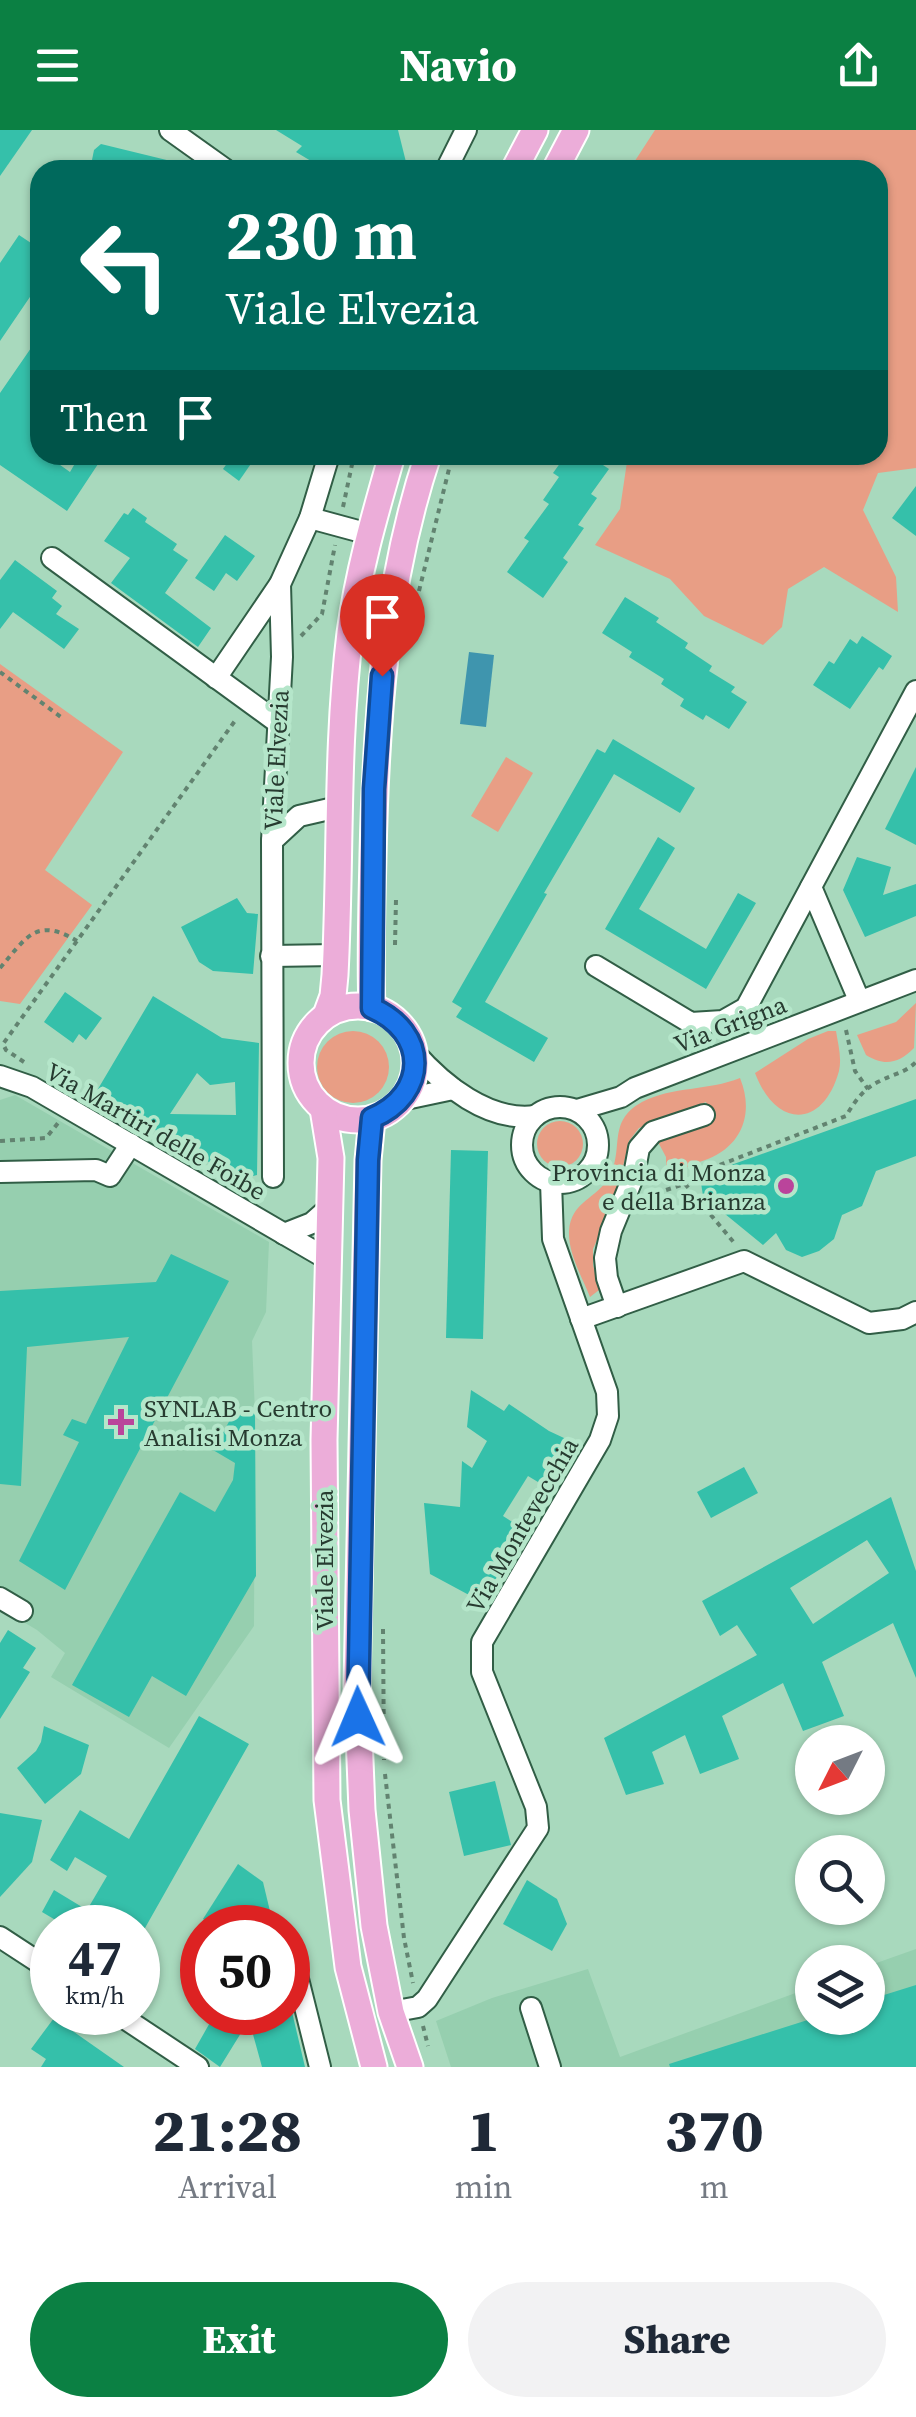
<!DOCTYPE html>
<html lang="en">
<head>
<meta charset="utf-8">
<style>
  :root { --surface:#fff; --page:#f2f2f3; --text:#1f2937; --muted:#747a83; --accent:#0b8043 }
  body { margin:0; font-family:"Source Serif 4",serif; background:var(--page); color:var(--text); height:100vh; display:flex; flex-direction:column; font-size:38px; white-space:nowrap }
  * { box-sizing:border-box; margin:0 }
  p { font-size:32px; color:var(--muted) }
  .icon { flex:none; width:55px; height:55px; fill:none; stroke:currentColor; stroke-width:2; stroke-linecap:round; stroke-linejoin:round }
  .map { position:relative; height:1937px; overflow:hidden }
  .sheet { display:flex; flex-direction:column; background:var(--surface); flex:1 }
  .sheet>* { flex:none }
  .top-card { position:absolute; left:30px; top:30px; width:858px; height:305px; border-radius:30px; box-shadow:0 2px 8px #0004; background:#00695c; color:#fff; overflow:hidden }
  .needle { width:65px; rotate:228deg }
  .tools { position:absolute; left:795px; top:1595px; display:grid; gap:20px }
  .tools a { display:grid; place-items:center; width:90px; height:90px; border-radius:50%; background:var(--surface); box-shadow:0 2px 8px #0004; font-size:50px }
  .speed { position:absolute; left:30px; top:1775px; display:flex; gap:20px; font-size:50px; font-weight:700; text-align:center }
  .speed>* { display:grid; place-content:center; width:130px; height:130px; border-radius:50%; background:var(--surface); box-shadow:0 2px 8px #0004; line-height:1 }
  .speed small { font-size:25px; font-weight:400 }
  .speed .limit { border:15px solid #d22; background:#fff; color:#111 }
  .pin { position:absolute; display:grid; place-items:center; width:85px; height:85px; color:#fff; margin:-102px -42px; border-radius:50% 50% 50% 0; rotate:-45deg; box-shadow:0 0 10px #0007 }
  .pin .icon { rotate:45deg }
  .me { position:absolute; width:110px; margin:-55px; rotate:359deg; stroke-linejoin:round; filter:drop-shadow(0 0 8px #0008) }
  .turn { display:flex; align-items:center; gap:35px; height:210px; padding:0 30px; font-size:45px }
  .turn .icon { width:130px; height:130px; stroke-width:2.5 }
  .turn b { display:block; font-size:70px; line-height:85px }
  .then { display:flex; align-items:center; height:95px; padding:0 30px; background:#0003; gap:20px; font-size:38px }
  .eta { display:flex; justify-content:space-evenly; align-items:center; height:170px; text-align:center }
  .eta b { font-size:60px; font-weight:800; line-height:70px }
  .action { display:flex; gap:20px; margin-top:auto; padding:20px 30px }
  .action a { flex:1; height:115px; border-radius:60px; background:var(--accent); color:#fff; font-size:40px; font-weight:800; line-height:115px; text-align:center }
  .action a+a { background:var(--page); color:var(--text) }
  header { display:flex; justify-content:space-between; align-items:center; height:130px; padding:0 30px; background:var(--accent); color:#fff; font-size:45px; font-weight:800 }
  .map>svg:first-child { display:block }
</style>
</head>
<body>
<header><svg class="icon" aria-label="menu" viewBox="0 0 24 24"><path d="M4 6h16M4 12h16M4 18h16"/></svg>Navio<svg class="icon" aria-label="share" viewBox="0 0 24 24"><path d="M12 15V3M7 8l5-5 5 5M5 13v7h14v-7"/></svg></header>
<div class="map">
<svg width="916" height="1937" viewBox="0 0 916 1937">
  <rect width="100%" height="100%" fill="#a8d9bd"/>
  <g fill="#96cfaf">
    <polygon points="15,965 269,1112 266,1182 252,1211 255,1283 254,1496 169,1618 51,1547 65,1523 37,1500 0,1478 0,970"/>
    <polygon points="916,1819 916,1937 451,1937 436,1891 492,1868 588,1839 620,1927 812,1857 812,1888 868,1888 868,1836"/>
  </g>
  <g fill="#e89e85">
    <polygon points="655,0 916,0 916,338 878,343 863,380 896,447 898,482 824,437 788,459 782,497 763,515 704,486 670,449 595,415 620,379 628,325 878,325 878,40 629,40"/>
    <polygon points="0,534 123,622 45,740 92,775 20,874 0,871"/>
    <polygon points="506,627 533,643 498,702 471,686"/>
    <path d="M916 873 914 918C899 933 885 937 866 925L857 905 896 892Z"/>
    <circle cx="353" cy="937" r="36"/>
    <path d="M828 901H836C838 914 842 928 839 941 823 999 776 999 755 943L808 909Z"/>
    <path d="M740 948C754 982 743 1015 708 1029 694 1034 684 1036 673 1048L666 1045V1027L658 1012 713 991 706 972 639 998 629 1011 616 1066 593 1119V1135L599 1160 590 1167C582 1147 568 1123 569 1101 571 1071 597 1069 609 1047 625 1019 606 992 642 972 673 956 708 961 740 948Z"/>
    <circle cx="560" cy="1014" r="23"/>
  </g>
  <polygon fill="#3f95ae" points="469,522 494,525 486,597 460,594"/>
  <g fill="#35c0aa" fill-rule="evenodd">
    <polygon points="0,0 32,0 0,46"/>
    <polygon points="276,0 398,0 408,40 326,40 296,22 302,16"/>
    <polygon points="101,14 183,34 182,40 90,40 94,20"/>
    <polygon points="19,105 40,119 40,165 34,161 0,211 0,133"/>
    <polygon points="40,205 40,325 46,325 70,342 80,325 104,325 67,381 0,335 0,263"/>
    <polygon points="233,325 257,325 239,351 223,339"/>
    <polygon points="566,325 610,325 603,335 609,339 591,364 597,368 578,395 584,398 563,428 568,432 543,468 507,442 529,411 524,408 549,374 543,370 559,347 553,343"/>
    <polygon points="916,356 916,406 892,388"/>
    <polygon points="133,378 147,388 145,392 177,414 173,420 188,430 165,463 211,498 198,517 111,453 130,428 104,411 124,383 128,385"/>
    <polygon points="225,405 255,426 237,451 226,443 214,461 195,448"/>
    <polygon points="15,430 57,461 52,468 62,476 56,484 79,499 64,519 13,482 0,499 0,450"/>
    <polygon points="625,467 659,488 656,492 688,513 685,518 712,536 709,541 735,557 731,562 747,572 729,599 706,585 703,590 680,576 684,569 661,554 664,549 629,527 632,522 602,503"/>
    <polygon points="862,506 892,526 883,540 879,537 850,579 813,555 829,531 834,534 850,509 857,514"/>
    <polygon points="613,609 695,658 680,683 614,644 544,763 547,764 485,872 548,908 534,932 456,887 462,878 452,872 597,619 605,623"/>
    <polygon points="916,637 916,715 885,699"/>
    <polygon points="658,707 675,718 639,779 706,819 738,763 756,773 706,859 605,799"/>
    <polygon points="857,727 891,737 883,765 916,754 916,786 865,807 843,760"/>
    <polygon points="237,768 247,783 258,784 253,844 213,841 199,832 181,797"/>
    <polygon points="65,862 102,888 86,910 79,904 73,913 44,892"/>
    <path d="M153 866 222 908 259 913 257 1045 239 1050 95 964ZM197 943 210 955 235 952 236 985 170 984Z"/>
    <polygon points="916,969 916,1026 876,1041 862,1076 842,1085 834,1109 819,1121 802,1127 786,1120 776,1103 763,1115 703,1066 700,1046"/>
    <polygon points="451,1020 488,1021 483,1209 446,1208"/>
    <polygon points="171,1124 229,1151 65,1460 19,1431 79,1312 63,1305 72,1289 86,1294 129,1207 27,1217 21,1356 0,1354 0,1161 156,1152"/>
    <polygon points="471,1260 504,1281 509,1274 549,1301 579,1315 553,1361 528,1346 503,1386 525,1400 482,1472 430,1444 424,1373 460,1377 462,1331 472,1338 487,1311 467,1297"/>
    <polygon points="235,1281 255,1283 256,1446 186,1566 152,1546 129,1587 72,1555 180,1362 215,1382 233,1350 235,1333 213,1320"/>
    <polygon points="744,1337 758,1363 711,1388 697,1362"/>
    <path d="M891 1367 916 1441V1548L893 1493 822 1532 844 1586 803 1601 783 1553 722 1586 739 1629 700 1644 685 1605 652 1622 664 1654 626 1665 604 1608 757 1525 737 1495 720 1506 702 1471ZM867 1410 889 1443 813 1494 790 1458Z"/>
    <polygon points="8,1500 36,1518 23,1538 30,1542 0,1589 0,1513"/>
    <polygon points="199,1586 249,1614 145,1798 69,1798 42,1782 54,1760 87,1780 107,1746 75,1727 67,1741 50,1730 80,1680 129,1709"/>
    <polygon points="44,1596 89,1615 81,1644 45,1674 17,1638 36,1621 41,1612"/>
    <polygon points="495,1651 511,1715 464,1726 449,1662"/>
    <polygon points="0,1683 42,1690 32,1732 0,1767"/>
    <polygon points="238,1734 263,1752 274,1798 217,1798 203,1789"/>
    <polygon points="527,1750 557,1769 567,1794 552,1821 503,1794"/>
    <polygon points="916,1855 916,1937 670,1937 669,1934 814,1888 868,1888 868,1870"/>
    <polygon points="216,1882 292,1882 305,1937 262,1937 249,1890 220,1937 195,1919"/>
    <polygon points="54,1888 124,1937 41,1937 46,1929 31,1919"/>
  </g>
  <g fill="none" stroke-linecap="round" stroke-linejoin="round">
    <defs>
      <g id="minor">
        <polyline points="170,0 226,40"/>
        <polyline points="446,40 466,0"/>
        <polyline points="310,388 369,404"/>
        <polyline points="52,428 277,592"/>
        <polyline points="216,548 280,454 310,388 329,325"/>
        <polyline points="272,711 299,686 338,677"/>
        <polyline points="811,757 859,870"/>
        <polyline points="271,826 336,825"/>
        <polyline points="596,836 691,893 723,891 746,878 916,561"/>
        <path d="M414 922C443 955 488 992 535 986"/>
        <polyline points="0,946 32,957 329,1130"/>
        <polyline points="401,970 453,959"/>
        <circle cx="560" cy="1015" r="38"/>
        <polyline points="577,980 621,967 635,958 916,850"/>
        <polyline points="0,1042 96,1040 110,1046 131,1014"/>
        <polyline points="273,1047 272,711 282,527 280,454"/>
        <polyline points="284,1104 312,1093 330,1077"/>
        <polyline points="617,1177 607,1148 605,1128 611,1101 634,1045 639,1018 653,1002 704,985"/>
        <polyline points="581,1189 744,1131 869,1193 902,1189 916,1182"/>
        <polyline points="0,1468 22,1481"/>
        <polyline points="0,1807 52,1841"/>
        <polyline points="297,1845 320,1937"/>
        <polyline points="531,1878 550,1937"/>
        <polyline points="115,1882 198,1937"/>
        <polyline points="391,1882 418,1877 427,1869 538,1698 536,1677 482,1542 482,1512 600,1310 608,1286 607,1262 553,1109 551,1052"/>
      </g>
      <g id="major">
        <polyline points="514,40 535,0"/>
        <polyline points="555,40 576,0"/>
        <circle cx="358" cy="933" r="57"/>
        <path d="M372 878C370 827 372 776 373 725 376 590 385 454 428 325"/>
        <path d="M326 885 333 866 335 845C341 731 336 617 350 503 358 442 375 384 392 325"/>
        <polyline points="323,979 331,1028 324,1310 327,1670 348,1837 374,1937"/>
        <polyline points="372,989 368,1030 357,1556 362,1680 374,1796 391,1882 410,1937"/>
      </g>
    </defs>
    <use href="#minor" stroke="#315e46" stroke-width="24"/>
    <use href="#major" stroke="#fff" stroke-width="29"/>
    <g stroke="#628370" stroke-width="4" stroke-dasharray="5 5" stroke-linecap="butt">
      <polyline points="343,377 354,325"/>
      <polyline points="419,461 449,339"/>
      <polyline points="301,506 322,484 335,415"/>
      <polyline points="0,542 61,587"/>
      <polyline points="395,815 396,769"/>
      <path d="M0 838C26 808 36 786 77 811"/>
      <polyline points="393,877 413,901"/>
      <polyline points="846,900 855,941 868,959"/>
      <polyline points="24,932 6,920 3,914 237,588"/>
      <polyline points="0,1011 46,1008 58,993"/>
      <polyline points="685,1054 736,1115"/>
      <path d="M647 1066 685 1054 699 1043 846 986C855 971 864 958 880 951 893 944 905 943 916 932"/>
      <polyline points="383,1499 384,1630"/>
      <polyline points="385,1644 404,1808 413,1853"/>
      <polyline points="423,1896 428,1916"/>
    </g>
    <use href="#minor" stroke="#fff" stroke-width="20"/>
    <use href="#major" stroke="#ecadd9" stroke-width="25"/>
  </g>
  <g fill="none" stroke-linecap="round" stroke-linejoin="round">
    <defs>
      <path id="route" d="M358 1587 368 1030 372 988C429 964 428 902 372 878L374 659 382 546"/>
    </defs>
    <use href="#route" stroke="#114b97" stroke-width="25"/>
    <use href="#route" stroke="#1a73e8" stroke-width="18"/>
  </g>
  <g fill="#ba449b" stroke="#b5e6ca" stroke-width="4">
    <circle cx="786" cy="1056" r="10"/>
    <path d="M116 1277h10v10h10v10h-10v10h-10v-10h-10v-10h10z"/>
  </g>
  <g text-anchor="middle" stroke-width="9" stroke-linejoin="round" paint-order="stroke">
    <g font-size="25" fill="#273b30" stroke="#b5e6ca">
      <text transform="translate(276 630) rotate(-87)" y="9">Viale Elvezia</text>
      <text transform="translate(730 894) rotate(-21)" y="9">Via Grigna</text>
      <text transform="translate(156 1001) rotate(30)" y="9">Via Martiri delle Foibe</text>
      <text transform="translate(522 1395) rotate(-60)" y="9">Via Montevecchia</text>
      <text transform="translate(324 1430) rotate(-90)" y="9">Viale Elvezia</text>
    </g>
    <g font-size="25" fill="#273b30" stroke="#b5e6ca" text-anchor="end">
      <text x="766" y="1051">Provincia di Monza<tspan x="766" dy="29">e della Brianza</tspan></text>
      <text x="144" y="1287" text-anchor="start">SYNLAB - Centro<tspan x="144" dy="29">Analisi Monza</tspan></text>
    </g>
  </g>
</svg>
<div class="tools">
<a><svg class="needle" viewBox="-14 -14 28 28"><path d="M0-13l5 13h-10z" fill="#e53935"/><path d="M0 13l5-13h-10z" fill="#747a83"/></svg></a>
<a><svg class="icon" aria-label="search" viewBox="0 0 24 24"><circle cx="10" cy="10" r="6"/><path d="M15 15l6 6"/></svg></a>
<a><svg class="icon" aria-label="layers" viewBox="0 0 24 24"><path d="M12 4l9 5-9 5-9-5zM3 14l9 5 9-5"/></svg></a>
</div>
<div class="speed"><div>47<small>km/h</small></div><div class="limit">50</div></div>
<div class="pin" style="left:382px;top:546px;background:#d93025"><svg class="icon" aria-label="arrive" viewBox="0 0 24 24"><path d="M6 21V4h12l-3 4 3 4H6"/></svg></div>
<svg class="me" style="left:358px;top:1587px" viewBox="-20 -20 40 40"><path d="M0-17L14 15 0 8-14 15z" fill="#1a73e8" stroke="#fff" stroke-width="4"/></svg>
<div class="top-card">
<div class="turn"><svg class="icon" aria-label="left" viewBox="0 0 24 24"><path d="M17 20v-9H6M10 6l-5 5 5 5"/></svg><div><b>230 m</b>Viale Elvezia</div></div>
<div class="then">Then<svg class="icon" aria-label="arrive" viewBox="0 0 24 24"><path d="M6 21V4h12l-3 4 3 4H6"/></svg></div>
</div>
</div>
<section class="sheet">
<div class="eta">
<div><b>21:28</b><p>Arrival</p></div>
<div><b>1</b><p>min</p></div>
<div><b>370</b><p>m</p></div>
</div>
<div class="action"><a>Exit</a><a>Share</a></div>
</section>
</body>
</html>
